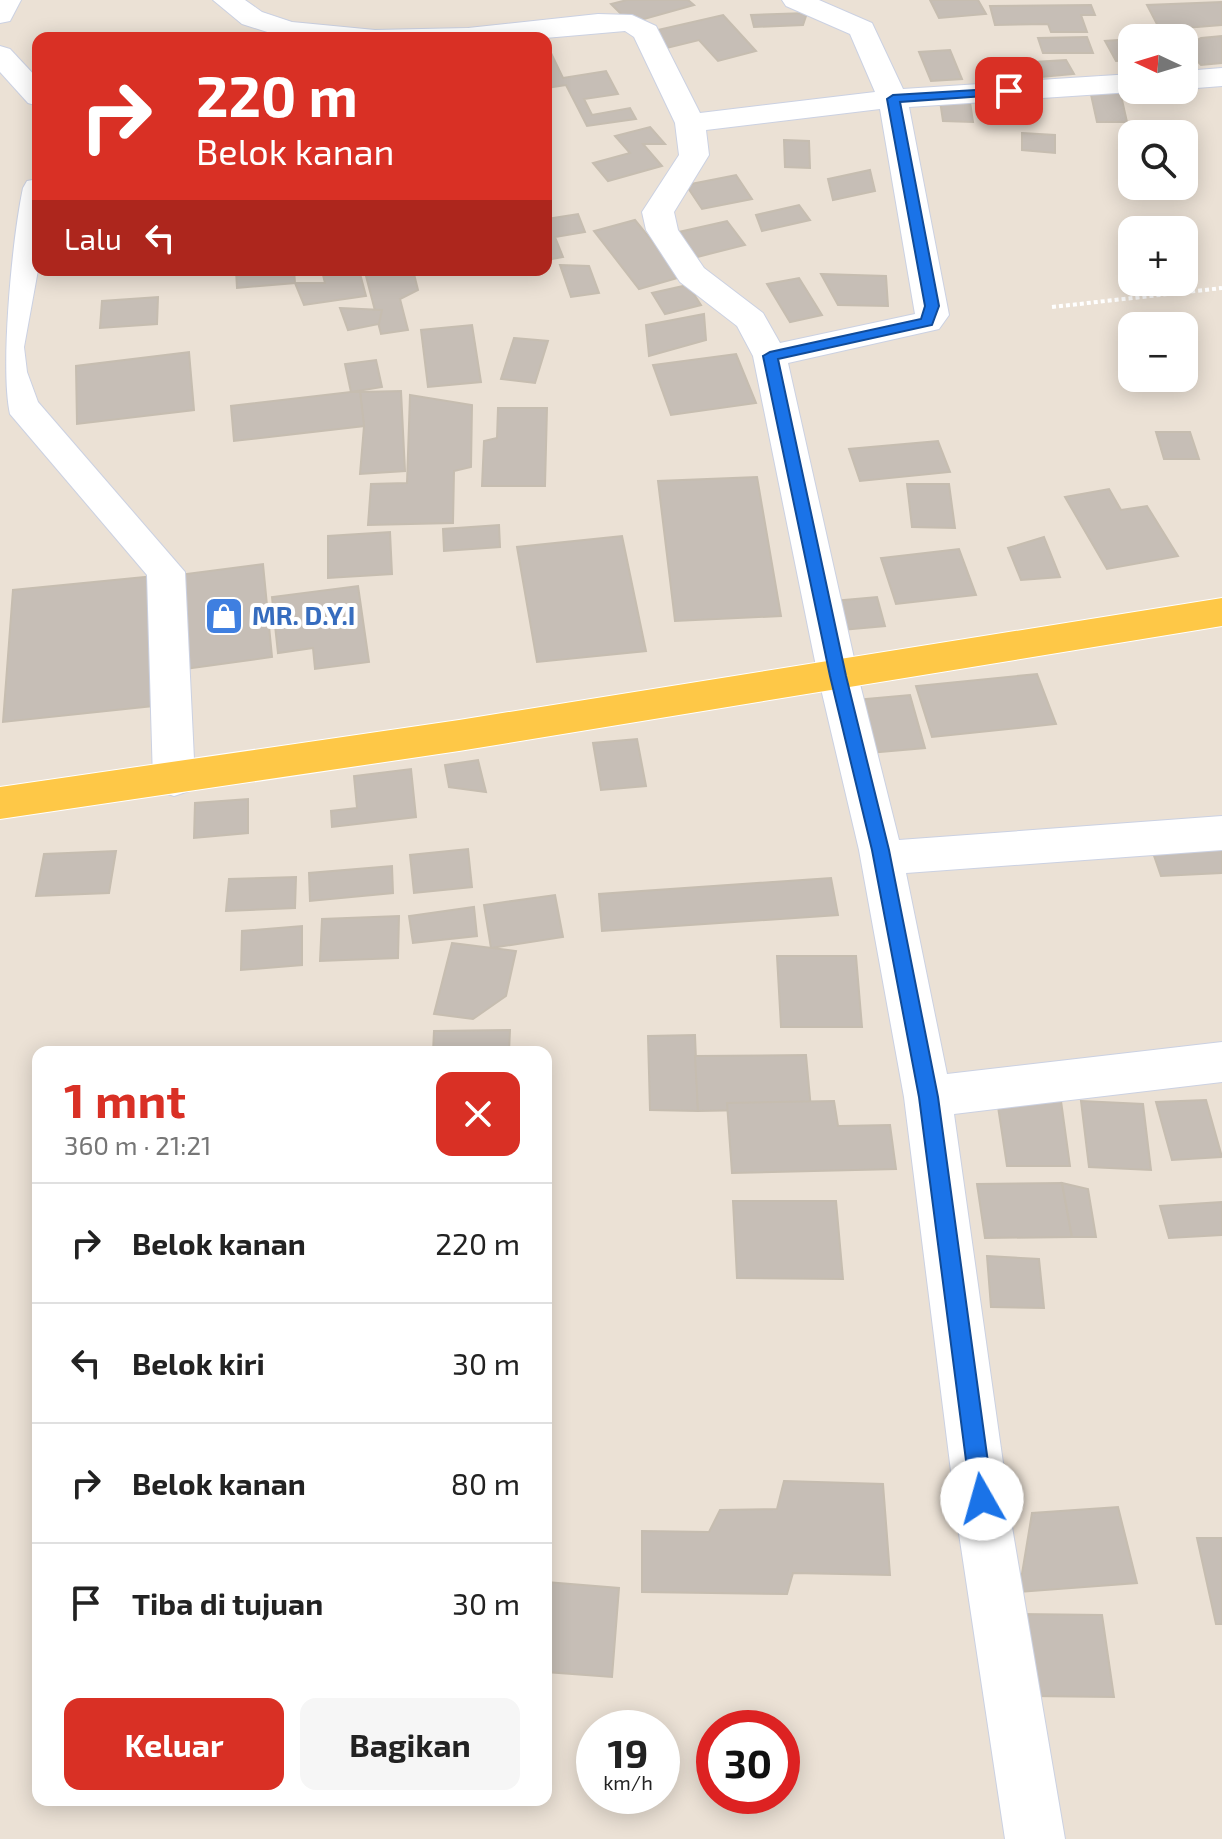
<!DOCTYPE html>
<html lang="id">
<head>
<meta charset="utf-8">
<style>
  :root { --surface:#fff; --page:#f6f6f6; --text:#222; --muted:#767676; --line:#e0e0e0; --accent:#d93025 }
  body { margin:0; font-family:"Exo 2",sans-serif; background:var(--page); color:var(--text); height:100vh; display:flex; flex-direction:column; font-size:30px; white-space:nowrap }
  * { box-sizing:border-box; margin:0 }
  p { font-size:26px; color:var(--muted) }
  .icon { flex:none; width:44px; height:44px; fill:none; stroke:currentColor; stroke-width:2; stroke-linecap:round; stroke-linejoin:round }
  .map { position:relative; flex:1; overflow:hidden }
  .sheet { position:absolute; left:32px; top:1046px; width:520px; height:760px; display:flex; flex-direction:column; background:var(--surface); border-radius:16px; box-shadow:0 4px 20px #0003 }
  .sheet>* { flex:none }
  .guide { position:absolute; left:32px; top:32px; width:520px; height:244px; border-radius:16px; box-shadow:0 4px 20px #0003; background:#d93025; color:#fff; overflow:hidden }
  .needle { width:52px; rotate:274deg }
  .tools { position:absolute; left:1118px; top:24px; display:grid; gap:16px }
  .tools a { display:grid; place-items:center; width:80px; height:80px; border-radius:16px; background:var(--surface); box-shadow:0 4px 20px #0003; font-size:40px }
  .speed { position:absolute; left:576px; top:1710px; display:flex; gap:16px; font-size:40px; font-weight:700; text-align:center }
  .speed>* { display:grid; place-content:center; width:104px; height:104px; border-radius:50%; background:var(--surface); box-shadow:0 4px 20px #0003; line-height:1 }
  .speed small { font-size:20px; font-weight:400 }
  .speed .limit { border:12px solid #d22; background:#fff; color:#111 }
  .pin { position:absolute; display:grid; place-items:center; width:68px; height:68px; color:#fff; margin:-34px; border-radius:16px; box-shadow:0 4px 12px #0006 }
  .me { position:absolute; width:88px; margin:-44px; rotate:353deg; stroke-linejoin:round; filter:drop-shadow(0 0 6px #0008) }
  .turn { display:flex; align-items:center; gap:28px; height:168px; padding:0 32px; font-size:36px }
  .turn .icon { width:104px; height:104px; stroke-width:2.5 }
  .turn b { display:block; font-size:56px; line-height:68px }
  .then { display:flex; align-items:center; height:76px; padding:0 32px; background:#0003; gap:16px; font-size:30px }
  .round { display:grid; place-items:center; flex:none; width:84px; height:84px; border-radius:16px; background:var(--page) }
  .overview { display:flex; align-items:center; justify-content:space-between; height:136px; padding:0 32px }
  h1 { font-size:48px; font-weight:700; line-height:60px; color:var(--accent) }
  .primary-button { display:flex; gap:16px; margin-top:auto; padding:16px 32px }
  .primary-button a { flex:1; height:92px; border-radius:16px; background:var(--accent); color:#fff; font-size:32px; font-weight:700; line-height:92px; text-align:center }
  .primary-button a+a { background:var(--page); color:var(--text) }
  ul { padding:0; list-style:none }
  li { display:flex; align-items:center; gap:24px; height:120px; padding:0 32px; border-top:2px solid var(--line) }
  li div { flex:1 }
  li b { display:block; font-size:30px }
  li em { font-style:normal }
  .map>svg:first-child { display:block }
</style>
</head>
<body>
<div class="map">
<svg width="1222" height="1839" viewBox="0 0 1222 1839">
  <rect width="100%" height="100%" fill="#ebe1d5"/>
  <g fill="#c6beb6" stroke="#c6bdb0" stroke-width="2">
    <polygon points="627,0 688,0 694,5 630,23 611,4"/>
    <polygon points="930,0 978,0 986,14 939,18"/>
    <polygon points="1222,2 1222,25 1160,30 1147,5"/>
    <polygon points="1091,5 1095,15 1081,15 1087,32 1051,32 1048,24 995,25 990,6"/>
    <polygon points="807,13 803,25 754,27 751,15"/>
    <polygon points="723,15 756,51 718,61 699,40 667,48 653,31"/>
    <polygon points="1222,36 1222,63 1201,65 1184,47 1201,38"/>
    <polygon points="1087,37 1093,53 1043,53 1038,38"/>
    <polygon points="1132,39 1132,60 1116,61 1105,41"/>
    <polygon points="950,50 962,79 931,81 919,52"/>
    <polygon points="550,51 563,78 606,71 618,94 584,99 592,115 630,108 636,119 587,126 566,85 546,88 546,52"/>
    <polygon points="1066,60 1074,74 1041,77 1034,62"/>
    <polygon points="1090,90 1120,91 1127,122 1097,122"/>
    <polygon points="940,101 970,102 973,122 943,121"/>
    <polygon points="650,127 665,144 643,144 662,166 608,181 593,163 630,153 615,136"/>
    <polygon points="1022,133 1055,135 1055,153 1022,150"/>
    <polygon points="784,140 809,141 810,168 785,167"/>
    <polygon points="870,170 875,191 833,200 828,179"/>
    <polygon points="736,175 752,199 702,209 686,185"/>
    <polygon points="799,205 810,220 762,231 756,215"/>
    <polygon points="578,214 585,232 555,237 563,257 546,260 546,219"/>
    <polygon points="635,220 681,277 639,289 594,231"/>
    <polygon points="727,221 745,245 697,257 679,232"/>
    <polygon points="560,265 589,266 599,293 571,297"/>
    <polygon points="236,270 294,270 295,283 237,288"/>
    <polygon points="359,270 366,296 304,305 295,283 325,283 322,271"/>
    <polygon points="382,270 413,270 418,290 400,299 408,330 381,334 365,272"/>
    <polygon points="821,274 886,276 888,306 838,305"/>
    <polygon points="799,278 822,315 790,322 767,284"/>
    <polygon points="688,285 701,305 665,314 652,293"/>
    <polygon points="158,297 157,324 100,328 102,301"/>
    <polygon points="340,308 382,310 379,324 348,330"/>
    <polygon points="704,314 706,340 649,356 646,325"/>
    <polygon points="472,325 481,382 428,387 421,330"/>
    <polygon points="514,338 548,341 535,383 501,379"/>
    <polygon points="189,352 194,410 77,424 76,366"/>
    <polygon points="736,354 756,403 671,415 653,365"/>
    <polygon points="376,360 382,387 351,392 345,364"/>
    <polygon points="401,391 405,471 360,474 364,426 360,392"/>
    <polygon points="351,392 360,392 364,426 234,441 231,406"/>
    <polygon points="410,395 472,405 471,467 454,471 453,523 368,525 371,484 407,483"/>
    <polygon points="498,408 547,408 545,486 482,486 484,441 497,438"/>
    <polygon points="1156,432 1190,432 1199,459 1164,459"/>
    <polygon points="938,441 950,472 860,481 849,449"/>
    <polygon points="757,477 781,616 675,621 658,481"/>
    <polygon points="907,484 949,484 955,528 912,527"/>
    <polygon points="1109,489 1121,510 1147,506 1178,556 1107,569 1065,497"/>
    <polygon points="499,525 500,547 444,551 443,529"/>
    <polygon points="390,532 392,574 328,578 328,536"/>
    <polygon points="622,536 646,651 537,662 517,547"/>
    <polygon points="1044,537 1060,577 1021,580 1008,548"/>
    <polygon points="959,549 976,595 896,604 881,558"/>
    <polygon points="263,564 272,657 184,669 178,575"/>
    <polygon points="154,576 153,706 3,722 13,590"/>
    <polygon points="358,586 369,662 315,669 313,648 278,653 272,597"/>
    <polygon points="877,597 885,626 842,630 834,601"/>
    <polygon points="1037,674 1056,724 932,737 916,686"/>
    <polygon points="910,695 925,748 869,753 856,700"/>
    <polygon points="637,739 646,786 601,790 593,743"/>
    <polygon points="478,760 486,792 449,787 445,765"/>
    <polygon points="411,769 416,817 332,827 331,811 357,808 354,776"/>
    <polygon points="248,799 248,833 194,838 195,803"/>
    <polygon points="1222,841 1222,873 1161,876 1151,847"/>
    <polygon points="468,849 472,887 414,893 410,855"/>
    <polygon points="116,851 109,893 36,896 44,854"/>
    <polygon points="392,866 393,893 310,901 309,873"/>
    <polygon points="296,877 295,908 226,911 229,879"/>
    <polygon points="831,878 838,915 602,931 599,894"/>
    <polygon points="555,895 563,937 491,948 484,905"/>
    <polygon points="474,907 477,936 413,943 409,916"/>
    <polygon points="399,916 398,958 320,961 322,919"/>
    <polygon points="302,926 302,965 241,970 242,931"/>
    <polygon points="452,943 516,951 506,996 473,1019 434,1014"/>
    <polygon points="777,956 856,956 862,1027 781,1027"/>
    <polygon points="510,1030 509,1052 433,1052 434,1031"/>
    <polygon points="695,1035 698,1111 650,1110 648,1036"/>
    <polygon points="806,1055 811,1109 698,1111 695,1056"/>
    <polygon points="997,1100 1061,1101 1070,1166 1007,1166"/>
    <polygon points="1206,1100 1222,1157 1172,1160 1156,1102"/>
    <polygon points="834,1101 838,1126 890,1125 896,1169 732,1173 727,1103"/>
    <polygon points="1081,1101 1143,1104 1151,1170 1089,1167"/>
    <polygon points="1062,1183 1072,1237 985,1238 977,1184"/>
    <polygon points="1062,1183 1088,1189 1096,1237 1072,1237"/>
    <polygon points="733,1201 836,1201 843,1279 737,1278"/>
    <polygon points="1222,1202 1222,1235 1169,1238 1160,1206"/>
    <polygon points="987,1256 1039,1259 1044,1308 991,1307"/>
    <polygon points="784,1481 883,1484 890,1575 793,1573 787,1594 642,1592 642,1531 709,1532 720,1510 777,1509"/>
    <polygon points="1118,1507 1137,1583 1019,1592 1032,1513"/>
    <polygon points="1197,1538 1222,1538 1222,1624 1216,1624"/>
    <polygon points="546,1582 619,1588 612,1677 546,1672"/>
    <polygon points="1019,1614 1102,1615 1114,1697 1030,1696"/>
  </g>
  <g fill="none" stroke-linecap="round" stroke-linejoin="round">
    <defs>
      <g id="minor">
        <polygon points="0,0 21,0 10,21 0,23"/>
        <path d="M213 0H245L262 12 292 22 375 30 468 28 598 14 632 15 656 26 700 113 875 92 850 34 786 6 782 0H819L872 23 903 89 1132 74V90H1139L1132 92 909 107 949 315 939 329 788 363 858 676 899 840 1222 816V850L906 873 947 1074 1222 1042V1082L954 1114 1012 1527 1065 1839H1005L958 1527 904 1097 859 850 818 676 753 356 737 326 680 282 646 230 642 212 679 155 675 123 634 37 625 31 545 38H286L242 24ZM880 109 915 314 780 343 763 313 704 268 678 230 674 212 709 155 706 130Z"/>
        <polygon points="0,46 10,49 38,79 38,106 28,103 0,72"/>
        <polygon points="1222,68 1222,86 1184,89 1184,71"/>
        <path d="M38 179V270L24 347 27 372 38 402 185 572 195 780 189 791 174 796 159 791 153 780 147 575 10 414C0 369 12 240 23 188L27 181Z"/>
      </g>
      <polygon id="primary" points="1222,598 1222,626 459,751 0,819 0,787 459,720"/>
    </defs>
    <use href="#minor" stroke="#cbd1e2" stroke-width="2"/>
    <use href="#primary" stroke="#fff" stroke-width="2"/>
    <polyline stroke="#fff" stroke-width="4" stroke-dasharray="4 3" stroke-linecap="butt" points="1052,307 1222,288"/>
    <use href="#minor" fill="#fff" fill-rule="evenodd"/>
    <use href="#primary" fill="#fec847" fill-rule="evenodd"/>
  </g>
  <polygon fill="#1a73e8" stroke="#114b97" stroke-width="2" points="1009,88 1015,91 1013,94 900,102 939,306 932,325 778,359 846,676 889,850 938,1097 993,1499 990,1507 982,1510 974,1507 971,1499 919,1097 872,850 830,676 763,356 770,352 921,319 925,306 887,99 893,95"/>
  <defs>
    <symbol id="shop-square" viewBox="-11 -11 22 22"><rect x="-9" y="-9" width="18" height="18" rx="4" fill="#3f7fe0" stroke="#fff"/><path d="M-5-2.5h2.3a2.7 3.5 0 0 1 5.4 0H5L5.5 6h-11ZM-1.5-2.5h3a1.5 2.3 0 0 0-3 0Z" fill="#fff"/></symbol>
  </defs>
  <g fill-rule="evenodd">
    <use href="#shop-square" x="202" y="594" width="44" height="44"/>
  </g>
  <g text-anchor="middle" stroke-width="8" stroke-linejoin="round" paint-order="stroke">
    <g font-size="26" font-weight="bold" fill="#366cbe" stroke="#fff" text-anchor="start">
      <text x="252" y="625">MR. D.Y.I</text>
    </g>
  </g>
</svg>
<div class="tools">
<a><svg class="needle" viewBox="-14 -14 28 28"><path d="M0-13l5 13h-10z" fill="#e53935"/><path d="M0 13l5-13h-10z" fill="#767676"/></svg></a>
<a><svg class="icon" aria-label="search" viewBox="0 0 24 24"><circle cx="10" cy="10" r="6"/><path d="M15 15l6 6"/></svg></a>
<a>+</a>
<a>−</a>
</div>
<div class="speed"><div>19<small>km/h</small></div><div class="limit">30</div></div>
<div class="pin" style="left:1009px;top:91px;background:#d93025"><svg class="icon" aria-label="arrive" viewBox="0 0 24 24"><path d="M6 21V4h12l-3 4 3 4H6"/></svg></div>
<svg class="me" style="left:982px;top:1499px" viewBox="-20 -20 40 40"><circle r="19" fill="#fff"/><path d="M0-13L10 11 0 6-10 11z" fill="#1a73e8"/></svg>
<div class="guide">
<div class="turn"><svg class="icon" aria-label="right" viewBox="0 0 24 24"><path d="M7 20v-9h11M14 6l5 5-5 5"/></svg><div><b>220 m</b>Belok kanan</div></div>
<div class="then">Lalu<svg class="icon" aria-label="left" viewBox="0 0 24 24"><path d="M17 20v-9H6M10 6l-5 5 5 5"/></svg></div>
</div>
<section class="sheet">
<div class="overview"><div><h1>1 mnt</h1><p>360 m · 21:21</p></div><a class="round" style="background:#d93025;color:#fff"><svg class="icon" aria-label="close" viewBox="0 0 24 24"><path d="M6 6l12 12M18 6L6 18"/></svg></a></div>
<ul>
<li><svg class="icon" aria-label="right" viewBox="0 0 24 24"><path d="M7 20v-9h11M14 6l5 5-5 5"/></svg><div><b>Belok kanan</b></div><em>220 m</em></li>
<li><svg class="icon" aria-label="left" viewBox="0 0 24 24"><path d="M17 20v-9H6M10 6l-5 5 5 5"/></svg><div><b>Belok kiri</b></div><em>30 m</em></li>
<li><svg class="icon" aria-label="right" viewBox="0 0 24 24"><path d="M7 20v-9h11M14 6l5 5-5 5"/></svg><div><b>Belok kanan</b></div><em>80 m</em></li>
<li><svg class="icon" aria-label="arrive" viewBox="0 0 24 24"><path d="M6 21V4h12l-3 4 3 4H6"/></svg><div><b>Tiba di tujuan</b></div><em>30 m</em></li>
</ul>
<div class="primary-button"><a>Keluar</a><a>Bagikan</a></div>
</section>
</div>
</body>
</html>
